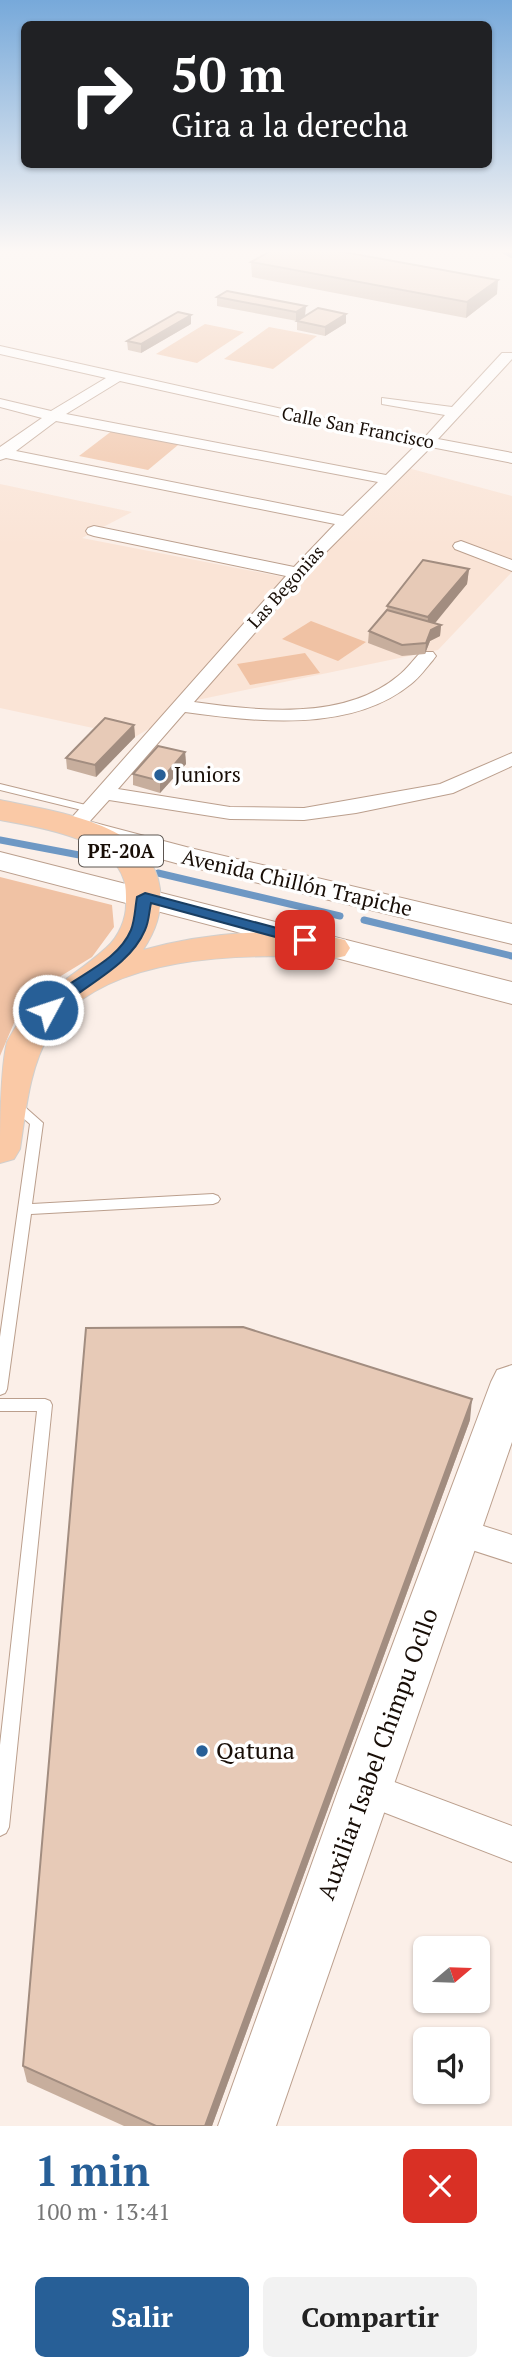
<!DOCTYPE html>
<html lang="es">
<head>
<meta charset="utf-8">
<style>
  :root { --surface:#fff; --page:#f2f2f2; --text:#222; --muted:#767676; --accent:#275f97 }
  body { margin:0; font-family:"PT Serif",serif; background:var(--page); color:var(--text); height:100vh; display:flex; flex-direction:column; font-size:26px; white-space:nowrap }
  * { box-sizing:border-box; margin:0 }
  p { font-size:23px; color:var(--muted) }
  .icon { flex:none; width:38px; height:38px; fill:none; stroke:currentColor; stroke-width:2; stroke-linecap:round; stroke-linejoin:round }
  .map { position:relative; height:2126px; overflow:hidden }
  .side { display:flex; flex-direction:column; background:var(--surface); flex:1 }
  .side>* { flex:none }
  .banner { position:absolute; left:21px; top:21px; width:471px; height:147px; border-radius:10px; box-shadow:0 2px 5px #0004; background:#202124; color:#fff; overflow:hidden }
  .needle { width:46px; rotate:71deg }
  .tools { position:absolute; left:413px; top:1936px; display:grid; gap:14px }
  .tools a { display:grid; place-items:center; width:77px; height:77px; border-radius:10px; background:var(--surface); box-shadow:0 2px 5px #0004; font-size:35px }
  .pin { position:absolute; display:grid; place-items:center; width:60px; height:60px; color:#fff; margin:-30px; border-radius:14px; box-shadow:0 4px 10px #0006 }
  .me { position:absolute; width:77px; margin:-38px; rotate:50deg; stroke-linejoin:round; filter:drop-shadow(0 0 5px #0008) }
  .turn { display:flex; align-items:center; gap:24px; height:147px; padding:0 35px; font-size:32px }
  .turn .icon { width:91px; height:91px; stroke-width:2.5 }
  .turn b { display:block; font-size:49px; line-height:60px }
  .round { display:grid; place-items:center; flex:none; width:74px; height:74px; border-radius:10px; background:var(--page) }
  .head { display:flex; align-items:center; justify-content:space-between; height:119px; padding:0 35px }
  h1 { font-size:42px; font-weight:700; line-height:52px; color:var(--accent) }
  .primary-button { display:flex; gap:14px; margin-top:auto; padding:14px 35px }
  .primary-button a { flex:1; height:80px; border-radius:10px; background:var(--accent); color:#fff; font-size:28px; font-weight:700; line-height:80px; text-align:center }
  .primary-button a+a { background:var(--page); color:var(--text) }
  .map>svg:first-child { display:block }
</style>
</head>
<body>
<div class="map">
<svg width="512" height="2126" viewBox="0 0 512 2126">
  <rect width="100%" height="100%" fill="#fbefe8"/>
  <polygon fill="#fae4d6" points="397,465 512,496 512,572 438,650 197,700 135,737 0,708 0,484 132,512 82,538 283,577"/>
  <g fill="#f0c2a4">
    <polygon points="205,324 244,332 197,363 156,354"/>
    <polygon points="269,327 317,336 273,369 224,359"/>
    <polygon points="117,427 184,440 148,470 79,456"/>
    <polygon points="311,621 366,642 338,661 282,639"/>
    <polygon points="305,653 320,673 250,685 237,664"/>
    <polygon points="0,877 112,905 114,927 92,957 56,979 19,1011 0,1056"/>
  </g>
  <g fill="none" stroke-linecap="round" stroke-linejoin="round">
    <polyline stroke="#6e98c4" stroke-width="4.5" points="499,249 512,256"/>
    <g stroke="#6e98c4" stroke-width="7">
      <polyline points="0,840 116,862"/>
      <polyline points="158,873 340,916"/>
      <polyline points="364,920 512,956"/>
    </g>
    <defs>
      <g id="lane">
        <polygon points="0,784 94,807 95,809 90,812 0,790"/>
        <polygon points="13,1099 17,1100 43,1123 32,1204 213,1194 218,1196 220,1199 218,1202 213,1204 31,1214 7,1389 5,1393 0,1395 0,1337 30,1124 9,1106 7,1103 9,1100"/>
        <polygon points="0,1399 45,1399 50,1401 52,1405 9,1827 6,1833 0,1836 0,1745 37,1411 0,1411"/>
      </g>
      <g id="street">
        <path d="M0 346 309 415 425 437 445 415 382 404V398L452 407 502 353H512V359L438 439 512 453V463L431 447 325 553 194 702C259 711 344 721 398 676 407 669 413 660 421 652H433L436 656 433 660C426 668 420 677 411 684 351 733 257 722 185 712L118 789 230 807 304 808 440 784 512 753V766L453 793 356 813 304 820 230 819 109 800 81 831H67L64 827 67 823 286 576 94 536 88 534 86 531 88 528 94 526 294 567 335 524 6 458 0 460V447L42 418 0 407V399L51 411 106 378 0 354ZM120 381 309 423 417 444 386 475 66 414ZM56 421 378 482 343 516 16 451Z"/>
        <polygon points="461,541 512,560 512,571 455,549 453,546 455,543"/>
        <polygon points="458,1518 512,1535 512,1563 447,1542 442,1532 447,1522"/>
        <polygon points="365,1771 512,1826 512,1862 352,1800 347,1788 352,1776"/>
      </g>
      <g id="secondary">
        <polygon points="84,820 190,848 512,924 512,944 183,865 73,835 69,829 73,823"/>
        <polygon points="0,852 512,982 512,1004 0,870"/>
        <polygon points="512,1365 512,1442 276,2126 218,2126 339,1788 491,1382 497,1370"/>
      </g>
      <path id="primary" d="M0 800C51 811 153 823 160 889 162 913 156 930 143 950 203 933 284 925 345 940L350 948 345 956 332 959C249 952 97 953 49 1035 29 1069 26 1111 20 1149L14 1159 0 1163C0 1131 0 1070 7 1042 31 994 69 982 106 948 119 937 127 918 126 901 126 894 126 886 124 880 111 837 37 827 0 820Z"/>
    </defs>
    <use href="#lane" stroke="#bb9f8d" stroke-width="2"/>
    <use href="#street" stroke="#bb9f8d" stroke-width="2"/>
    <use href="#secondary" stroke="#bb9f8d" stroke-width="2"/>
    <use href="#primary" stroke="#d1cfcd" stroke-width="2"/>
    <use href="#lane" fill="#fff" fill-rule="evenodd"/>
    <use href="#street" fill="#fff" fill-rule="evenodd"/>
    <use href="#secondary" fill="#fff" fill-rule="evenodd"/>
    <use href="#primary" fill="#fac9a6" fill-rule="evenodd"/>
  </g>
  <g fill="#c7ae9d">
    <polygon points="251,262 497,294 466,318 252,277"/>
    <polygon points="227,291 305,315 346,314 346,323 325,336 297,330 297,321 217,306 217,297"/>
    <polygon points="191,324 141,353 128,350 127,341"/>
    <polygon points="469,569 467,584 434,623 441,625 440,636 430,641 425,654 402,656 368,643 369,631 387,610 387,606"/>
    <polygon points="134,725 135,737 96,777 67,769 66,758"/>
    <polygon points="185,752 186,764 160,793 133,785 133,774"/>
    <polygon points="470,1420 212,2126 124,2126 27,2082 23,2066"/>
  </g>
  <g fill="#a28d80">
    <polygon points="498,280 497,294 466,318 467,302"/>
    <polygon points="306,306 305,316 296,321 296,312"/>
    <polygon points="346,314 346,323 325,336 325,327"/>
    <polygon points="191,315 191,324 141,353 141,344"/>
    <polygon points="469,569 467,584 427,633 428,617"/>
    <polygon points="441,625 440,636 430,641 425,654 426,643 431,630"/>
    <polygon points="134,725 135,737 96,777 95,765"/>
    <polygon points="185,752 186,764 160,793 160,781"/>
    <polygon points="472,1399 470,1420 212,2126 205,2126"/>
  </g>
  <g fill="#e7cab7" stroke="#a28d80" stroke-width="2">
    <polygon points="274,249 327,249 498,280 467,302 251,262"/>
    <polygon points="227,291 306,306 296,312 217,297"/>
    <polygon points="318,308 346,314 325,327 297,321"/>
    <polygon points="178,312 191,315 141,344 127,341"/>
    <polygon points="423,560 469,569 428,617 387,606"/>
    <polygon points="387,610 441,625 431,630 426,643 402,645 369,631"/>
    <polygon points="105,718 134,725 95,765 66,758"/>
    <polygon points="158,746 185,752 160,781 133,774"/>
    <polygon points="243,1327 472,1399 205,2126 156,2126 23,2066 86,1328"/>
  </g>
  <linearGradient id="sky" x2="0" y2="1"><stop stop-color="#77a9da"/><stop offset="0.46" stop-color="#fdf8f5"/><stop offset="1" stop-color="#fdf8f5" stop-opacity="0"/></linearGradient>
  <rect width="512" height="546" fill="url(#sky)"/>
  <path fill="#275f97" stroke="#193e62" stroke-width="2" d="M145 893 311 937 313 940 305 945 151 903C149 912 149 922 145 930 129 968 81 986 53 1014H42L40 1010C63 978 115 968 131 930 135 920 135 908 137 897Z"/>
  <g fill="#275f97" stroke="#fff" stroke-width="2.5">
    <circle cx="160" cy="775" r="7"/>
    <circle cx="202" cy="1751" r="7"/>
  </g>
  <g text-anchor="middle" stroke-width="7" stroke-linejoin="round" paint-order="stroke">
    <g font-size="18" fill="#180e07" stroke="#fff">
      <text transform="translate(358 428) rotate(11)" y="6">Calle San Francisco</text>
      <text transform="translate(286 587) rotate(-48)" y="6">Las Begonias</text>
    </g>
    <rect fill="#fff" stroke="#5d5651" stroke-width="2" x="79" y="835.5" width="84" height="31" rx="5"/>
    <g font-size="19" font-weight="bold" fill="#180e07">
      <text x="121" y="858">PE-20A</text>
    </g>
    <g font-size="21" fill="#180e07" stroke="#fff" text-anchor="start">
      <text x="174" y="782">Juniors</text>
    </g>
    <g font-size="21" fill="#180e07" stroke="#fff">
      <text transform="translate(297 883) rotate(13)" y="7">Avenida Chillón Trapiche</text>
    </g>
    <g font-size="24" fill="#180e07" stroke="#fff" text-anchor="start">
      <text x="216" y="1759">Qatuna</text>
    </g>
    <g font-size="24" fill="#180e07" stroke="#fff">
      <text transform="translate(378 1754) rotate(-70)" y="8">Auxiliar Isabel Chimpu Ocllo</text>
    </g>
  </g>
</svg>
<div class="tools">
<a><svg class="needle" viewBox="-14 -14 28 28"><path d="M0-13l5 13h-10z" fill="#e53935"/><path d="M0 13l5-13h-10z" fill="#767676"/></svg></a>
<a><svg class="icon" aria-label="sound" viewBox="0 0 24 24"><path d="M4 9h4l5-4v14l-5-4H4zM17 9q2 3 0 6"/></svg></a>
</div>
<div class="pin" style="left:305px;top:940px;background:#d93025"><svg class="icon" aria-label="arrive" viewBox="0 0 24 24"><path d="M6 21V4h12l-3 4 3 4H6"/></svg></div>
<svg class="me" style="left:48px;top:1010px" viewBox="-20 -20 40 40"><circle r="17" fill="#275f97" stroke="#fff" stroke-width="3"/><path d="M0-11L8 9 0 5-8 9z" fill="#fff"/></svg>
<div class="banner">
<div class="turn"><svg class="icon" aria-label="right" viewBox="0 0 24 24"><path d="M7 20v-9h11M14 6l5 5-5 5"/></svg><div><b>50 m</b>Gira a la derecha</div></div>
</div>
</div>
<section class="side">
<div class="head"><div><h1>1 min</h1><p>100 m · 13:41</p></div><a class="round" style="background:#d93025;color:#fff"><svg class="icon" aria-label="close" viewBox="0 0 24 24"><path d="M6 6l12 12M18 6L6 18"/></svg></a></div>
<div class="primary-button"><a>Salir</a><a>Compartir</a></div>
</section>
</body>
</html>
